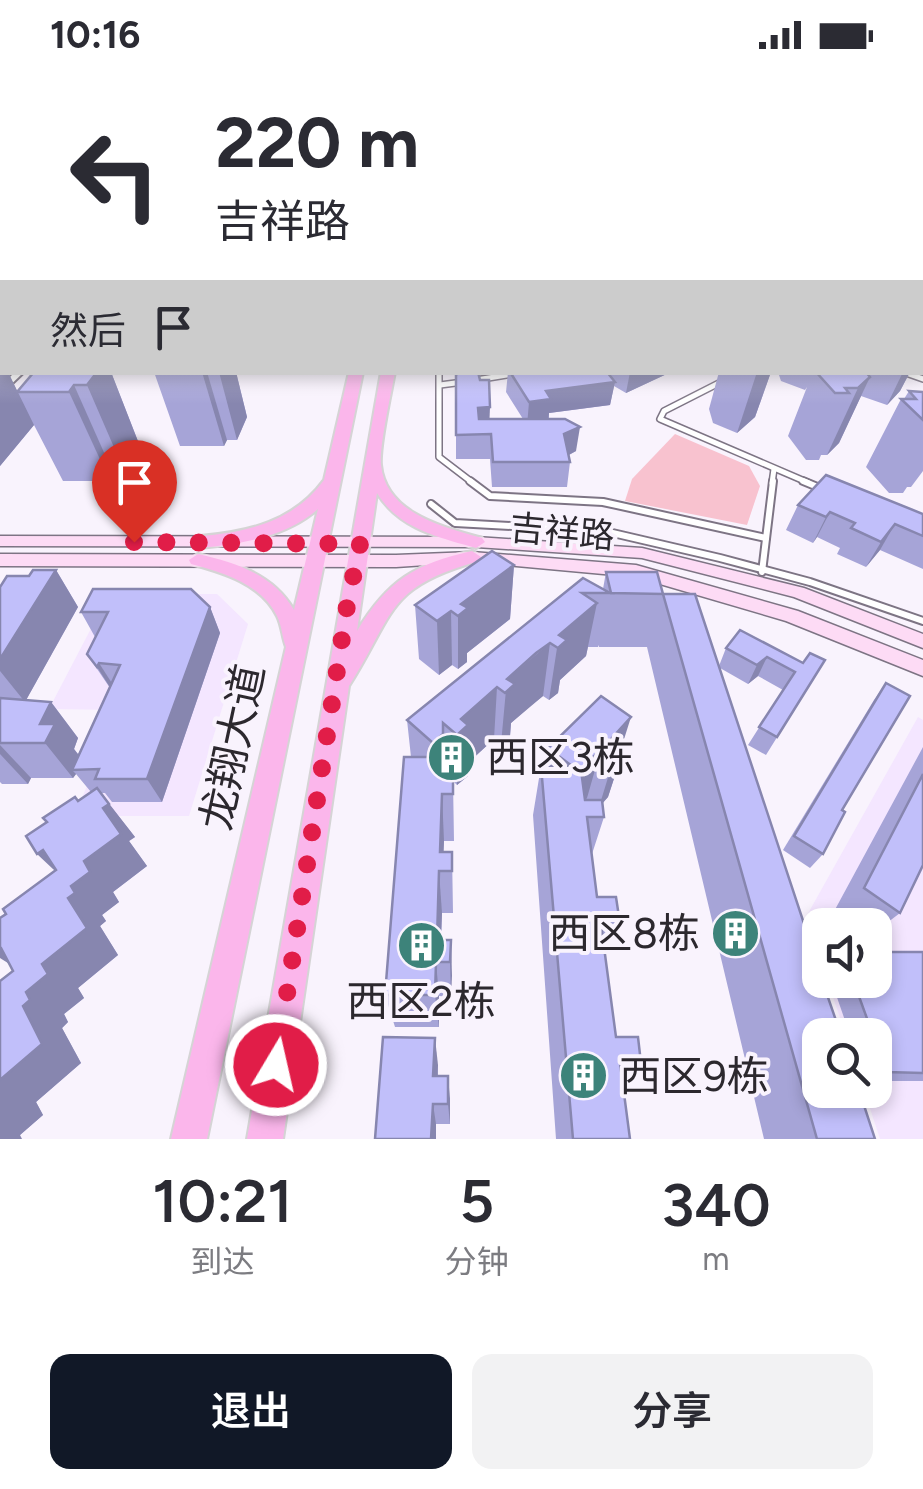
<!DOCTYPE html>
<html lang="zh">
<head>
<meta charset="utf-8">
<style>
  :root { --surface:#fff; --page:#f2f2f3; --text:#2b2b33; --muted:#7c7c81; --accent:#111827 }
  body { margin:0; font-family:Figtree,"Noto Sans SC",sans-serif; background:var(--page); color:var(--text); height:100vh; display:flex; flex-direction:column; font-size:38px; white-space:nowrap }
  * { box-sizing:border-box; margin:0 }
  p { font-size:32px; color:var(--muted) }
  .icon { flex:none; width:55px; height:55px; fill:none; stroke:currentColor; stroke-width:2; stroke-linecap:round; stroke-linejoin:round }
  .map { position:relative; height:1069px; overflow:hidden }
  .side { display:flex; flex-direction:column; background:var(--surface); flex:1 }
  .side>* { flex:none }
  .guide { position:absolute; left:0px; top:0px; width:925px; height:305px; box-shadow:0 5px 15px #0003; background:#fff; color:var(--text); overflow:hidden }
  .tools { position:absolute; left:802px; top:838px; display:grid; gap:20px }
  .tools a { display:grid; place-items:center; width:90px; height:90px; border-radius:20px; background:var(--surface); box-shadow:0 5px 15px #0003; font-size:50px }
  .pin { position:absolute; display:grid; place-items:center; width:85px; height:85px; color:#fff; margin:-102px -42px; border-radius:50% 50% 50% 0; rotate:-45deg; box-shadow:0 0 10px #0007 }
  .pin .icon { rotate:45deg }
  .me { position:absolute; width:110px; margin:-55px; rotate:9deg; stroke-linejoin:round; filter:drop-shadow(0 0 8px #0008) }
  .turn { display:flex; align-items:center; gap:35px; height:210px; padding:0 50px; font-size:45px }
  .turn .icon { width:130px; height:130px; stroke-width:2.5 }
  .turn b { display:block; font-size:70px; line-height:85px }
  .then { display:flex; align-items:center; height:95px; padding:0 50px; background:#0003; gap:20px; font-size:38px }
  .eta { display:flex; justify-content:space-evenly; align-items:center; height:170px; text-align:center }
  .eta b { font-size:60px; font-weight:600; line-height:70px }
  .cta { display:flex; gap:20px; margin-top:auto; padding:20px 50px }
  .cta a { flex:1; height:115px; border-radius:20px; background:var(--accent); color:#fff; font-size:40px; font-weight:600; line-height:115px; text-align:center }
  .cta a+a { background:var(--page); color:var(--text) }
  .status { display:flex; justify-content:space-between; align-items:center; height:70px; padding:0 50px; background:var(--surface); direction:ltr }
  .status svg { height:28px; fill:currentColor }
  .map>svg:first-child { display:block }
</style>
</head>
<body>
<div class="status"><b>10:16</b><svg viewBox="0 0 49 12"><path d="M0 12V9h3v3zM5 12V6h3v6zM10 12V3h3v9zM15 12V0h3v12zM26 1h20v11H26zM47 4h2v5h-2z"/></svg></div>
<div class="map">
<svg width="923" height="1069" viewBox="0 0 923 1069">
  <rect width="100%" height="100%" fill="#f9f3fd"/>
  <g fill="#f4e6ff">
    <polygon points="109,524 217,524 248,554 189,746 74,746 120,640 49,639"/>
    <polygon points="918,647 923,650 923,1069 880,1069 864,1020 875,1020 875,965 846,965 827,910 875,910 875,855 820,855 820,888 806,847"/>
  </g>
  <polygon fill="#f8c2cf" points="675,364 749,396 760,416 747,455 625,431 632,409"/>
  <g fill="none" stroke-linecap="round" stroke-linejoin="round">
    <defs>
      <g id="lane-far1">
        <polyline points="439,302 439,387 473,413"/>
        <polyline points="903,302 923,309"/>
        <polyline points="476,310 526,302"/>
        <polyline points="721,312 664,341 660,349 809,413"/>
        <polyline points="440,315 463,312"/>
        <polyline points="772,413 774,399"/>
      </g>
      <g id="lane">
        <polyline points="470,411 490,426 603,432 766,468"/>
        <polyline points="803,411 820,418"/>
        <polyline points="431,434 455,453 604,461 720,488 810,512 923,551"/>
        <polyline points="762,502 773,411"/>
      </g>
      <polygon id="street" points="15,302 24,302 0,325 0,317"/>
      <g id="secondary">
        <polygon points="0,466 476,467 642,478 804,518 923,564 923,578 794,527 642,488 476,477 0,476"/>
        <polygon points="472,482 636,495 798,541 923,590 923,606 786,551 636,507 472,492 396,497 0,496 0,484 396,485"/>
      </g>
      <g id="primary">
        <path d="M349 302H363L207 1069H171L286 577C282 567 282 556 277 546 261 514 224 503 191 494L189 490 198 484C236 493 273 504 294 540L318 439C286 467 241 474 200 478L191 472 200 466C249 462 294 451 324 410Z"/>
        <path d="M381 302H395C391 324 379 377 381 395 386 444 444 457 482 468L485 472 476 478C438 467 399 459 377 423L357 561C388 510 415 494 472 481L481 487 479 491C385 517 395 544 349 616L283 1069H247Z"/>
      </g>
    </defs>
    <use href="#lane-far1" stroke="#7d7484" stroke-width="8"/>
    <use href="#lane" stroke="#7d7484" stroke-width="10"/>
    <use href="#street" stroke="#7d7484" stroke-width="4"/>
    <use href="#secondary" stroke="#7d7484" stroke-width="3"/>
    <use href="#primary" stroke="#d5d4d5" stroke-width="4"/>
    <use href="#lane-far1" stroke="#fff" stroke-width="5"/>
    <use href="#lane" stroke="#fff" stroke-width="6"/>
    <use href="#street" fill="#fff" fill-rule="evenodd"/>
    <use href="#secondary" fill="#fddbf5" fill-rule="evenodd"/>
    <use href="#primary" fill="#fbb6eb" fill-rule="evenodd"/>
  </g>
  <g fill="#a6a4d7">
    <polygon points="0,287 2,292 2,302 8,302 17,321 34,302 111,302 141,379 126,405 114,405 110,411 63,411 34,355 0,396"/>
    <polygon points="154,302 236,302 247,347 237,370 227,370 224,376 180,376"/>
    <polygon points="508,302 671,302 626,323 614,316 610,335 549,343 549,349 576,381 569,385 570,392 567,417 492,417 490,389 456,389 456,305 490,349 523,349 506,322"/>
    <polygon points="719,302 771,302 755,347 737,363 713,353 709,339"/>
    <polygon points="778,302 910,302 900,321 887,335 861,326 839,373 827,385 821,385 819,390 806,390 788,366 807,317 805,320 781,311"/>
    <polygon points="909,321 923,322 923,401 911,417 907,417 903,423 889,423 866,397 901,329 904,329"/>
    <polygon points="798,435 923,444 923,499 880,480 866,497 837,484 840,478 817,467 813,473 786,460"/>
    <polygon points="514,495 510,549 467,583 467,592 458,599 452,595 439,605 419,589 415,535"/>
    <polygon points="56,500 78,537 26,630 51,632 78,668 74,679 79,685 110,618 87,584 95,567 81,542 210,537 220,563 162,732 112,732 105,723 100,723 135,767 129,771 147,796 113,822 119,832 102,845 106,851 100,856 118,885 78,918 84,928 64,944 68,952 62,958 81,993 36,1032 43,1045 20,1065 0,1069 13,901 55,801 78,731 91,722 76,704 73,708 31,708 28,714 2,714 0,712 0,517 29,506"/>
    <polygon points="606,502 663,524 719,596 726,578 803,593 825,590 766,685 748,675 783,620 758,606 748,614 720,598 875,1069 764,1069 647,577 599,577 598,575 598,577 588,577 586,586 560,610 558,623 549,630 543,626 530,636 511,653 510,666 501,674 494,669 468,693 468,706 457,715 453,711 454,771 444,771 443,782 452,782 453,843 442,843 441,870 451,870 451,927 439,926 439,957 395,957 385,925 411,687 407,650 583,508 603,519"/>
    <polygon points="886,613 842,740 823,784 810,798 783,780 874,630"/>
    <polygon points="622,676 624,678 608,727 602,734 604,747 592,784 597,827 619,847 604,878 616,967 641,993 622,1013 630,1069 556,1069 533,745 541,696 545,696 548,678"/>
    <polygon points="923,677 923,795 900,843 875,862 875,855 843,855 831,847"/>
    <polygon points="923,882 923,1011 875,1011 875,965 850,965 831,910 875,910"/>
    <polygon points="435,968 438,1006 450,1029 450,1054 436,1054 436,1069 375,1069"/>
  </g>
  <g fill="#8786af">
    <polygon points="0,287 2,292 2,302 8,302 34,355 0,396"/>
    <polygon points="74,302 111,302 141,379 126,405 87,315"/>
    <polygon points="202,302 207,302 227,370 224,376"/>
    <polygon points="219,302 236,302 247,347 237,370"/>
    <polygon points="630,302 671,302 626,323"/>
    <polygon points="757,302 771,302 755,347 737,363"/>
    <polygon points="903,302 910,302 900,321 887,335"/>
    <polygon points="870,307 839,373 827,385 858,318"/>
    <polygon points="615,312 610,335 549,343 548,352 527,356 529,332 546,321"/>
    <polygon points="74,315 114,405 110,411 69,322"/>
    <polygon points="490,337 489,361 477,362 478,338"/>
    <polygon points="580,357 576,381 561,389 564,364"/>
    <polygon points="830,442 817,467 813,473 826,447"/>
    <polygon points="895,454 880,480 866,497 881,472"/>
    <polygon points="514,495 510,549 467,583 467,592 458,599 458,546 461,534"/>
    <polygon points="56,500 78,537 25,632 0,601 0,589"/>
    <polygon points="597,533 586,586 560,610 558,623 549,630 559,565"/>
    <polygon points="210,537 220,563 162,732 147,709"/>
    <polygon points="451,541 452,595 439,605 437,551"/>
    <polygon points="550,573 543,626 511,653 510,666 501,674 507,609"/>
    <polygon points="767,587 758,606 748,614 757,595"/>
    <polygon points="99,593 115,618 113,622 97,597"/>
    <polygon points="497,617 494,669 468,693 468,706 457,715 457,665 461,649"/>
    <polygon points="51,632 78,668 74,679 82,690 72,700 76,704 73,708 45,673 40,654"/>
    <polygon points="631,647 620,682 624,678 608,727 599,737 614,688 611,669"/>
    <polygon points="443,653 445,714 436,722 433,673"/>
    <polygon points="0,675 31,708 28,714 0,684"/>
    <polygon points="601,679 587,728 569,748 581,700"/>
    <polygon points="97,718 135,767 129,771 147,796 113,822 119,832 102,845 106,851 100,856 118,885 78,918 84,928 64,944 68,952 62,958 81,993 36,1032 43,1045 20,1065 22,1069 0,1069 0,1010 26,922 42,894 68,828 71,816 84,791 103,738"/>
    <polygon points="442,724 444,771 443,801 440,782"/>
    <polygon points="43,780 70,815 37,784"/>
    <polygon points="439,801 442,843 440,892 437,870"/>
    <polygon points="451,870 452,906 451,927 450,892"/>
    <polygon points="0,878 1,878 33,909 0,888"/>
    <polygon points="436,892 439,926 439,957 435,925"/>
    <polygon points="435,968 438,995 437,1029 433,1006"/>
    <polygon points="448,1006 450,1029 450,1054 448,1034"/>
    <polygon points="433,1034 436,1054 436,1069 431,1069"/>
  </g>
  <g fill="#c1bffa" stroke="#8786af" stroke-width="2.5">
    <polygon points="34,302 97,302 87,315 74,315 69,322 17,322"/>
    <polygon points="459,302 478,302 480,310 489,310 490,337 478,338 479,349 565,349 580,357 564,364 570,392 493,392 491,364 456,365 456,305"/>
    <polygon points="510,302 607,302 615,312 546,321 551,329 529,332"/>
    <polygon points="816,302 866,302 870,307 858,318 845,318 849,323 835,323"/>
    <polygon points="909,321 923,322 923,350 901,329 916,329"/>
    <polygon points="826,405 923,444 923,466 895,454 881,472 851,458 855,453 830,442 826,447 798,435"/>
    <polygon points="492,481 514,495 461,534 468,538 458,546 451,541 437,551 415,535"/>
    <polygon points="33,500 56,500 0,589 0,517 7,506 29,506"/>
    <polygon points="606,502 657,502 663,524 611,523"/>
    <polygon points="583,508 610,523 582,523 597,533 559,565 567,570 558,578 550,573 536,583 507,609 515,614 505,623 497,617 461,649 468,655 457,665 443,653 443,664 433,673 407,650"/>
    <polygon points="93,519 191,519 210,537 147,709 95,709 99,699 72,700 120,595 99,593 97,597 87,584 108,542 81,542"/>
    <polygon points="663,524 695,524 820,902 820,910 822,910 841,965 820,965 820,1020 859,1020 875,1069 817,1069"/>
    <polygon points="740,560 803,593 810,583 825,590 777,667 759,657 795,602 767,587 757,595 726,578"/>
    <polygon points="886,613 910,626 842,740 845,742 823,784 794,766"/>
    <polygon points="601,626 631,647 611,669 624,678 614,688 601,679 581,700 585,730 602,730 604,747 587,747 597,827 616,827 619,847 600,847 616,967 638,967 641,993 620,993 630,1069 573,1069 541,696 572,696 548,678"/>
    <polygon points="0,628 51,632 40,654 55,654 45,673 0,673"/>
    <polygon points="404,687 443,687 442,709 453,709 453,724 442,724 440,782 452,782 452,801 439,801 437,870 451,870 450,892 436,892 435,925 385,925"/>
    <polygon points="923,704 923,795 900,843 864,818"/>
    <polygon points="97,718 109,734 103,738 121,764 84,791 90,802 71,816 75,823 68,828 87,858 42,894 48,904 26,922 30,930 23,936 42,974 0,1010 0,911 13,901 1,878 0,878 0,848 6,844 3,839 56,800 43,780 37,784 26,766 47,752 43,748 75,727 78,731"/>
    <polygon points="875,882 923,882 923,1003 886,1002 875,971 875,965 873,965 853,910 875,910"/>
    <polygon points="383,967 435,968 433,1006 448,1006 448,1034 433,1034 431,1069 375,1069"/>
  </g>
  <linearGradient id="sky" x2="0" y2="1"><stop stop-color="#8dbaee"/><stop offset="0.55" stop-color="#fcfafe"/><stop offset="1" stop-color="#fcfafe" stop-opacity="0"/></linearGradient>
  <rect width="923" height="334" fill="url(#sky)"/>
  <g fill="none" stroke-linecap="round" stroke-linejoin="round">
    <polyline stroke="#e11d48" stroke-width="18" stroke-dasharray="0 32.4" points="134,472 360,474 347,536 276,995"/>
  </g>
  <defs>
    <symbol id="building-disc" viewBox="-11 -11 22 22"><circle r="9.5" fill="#3d837a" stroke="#f9f3fd"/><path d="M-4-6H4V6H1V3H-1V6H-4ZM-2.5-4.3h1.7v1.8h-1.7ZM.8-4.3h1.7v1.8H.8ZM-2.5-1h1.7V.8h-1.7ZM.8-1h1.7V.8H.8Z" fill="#fff"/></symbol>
  </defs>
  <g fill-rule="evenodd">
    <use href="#building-disc" x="424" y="660" width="55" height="55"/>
    <use href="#building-disc" x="708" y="836" width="55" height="55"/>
    <use href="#building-disc" x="394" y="848" width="55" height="55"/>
    <use href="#building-disc" x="556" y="978" width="55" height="55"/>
  </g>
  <g text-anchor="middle" stroke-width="8" stroke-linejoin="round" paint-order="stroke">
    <g font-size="35" fill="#2c282e" stroke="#f9f3fd">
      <text transform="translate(562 462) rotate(5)" y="12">吉祥路</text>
    </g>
    <g font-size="42" fill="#2c282e" stroke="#f9f3fd">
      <text transform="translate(232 677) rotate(-78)" y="15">龙翔大道</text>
    </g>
    <g font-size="42" fill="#2c282e" stroke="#f9f3fd" text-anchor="start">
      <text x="486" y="702">西区3栋</text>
      <text x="700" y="878" text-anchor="end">西区8栋</text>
      <text x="421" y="946" text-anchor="middle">西区2栋</text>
      <text x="619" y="1021">西区9栋</text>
    </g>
  </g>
</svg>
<div class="tools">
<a><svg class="icon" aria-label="sound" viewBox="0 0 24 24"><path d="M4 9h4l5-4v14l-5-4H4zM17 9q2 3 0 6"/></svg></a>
<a><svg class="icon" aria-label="search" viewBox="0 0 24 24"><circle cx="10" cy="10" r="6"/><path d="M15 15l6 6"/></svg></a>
</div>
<div class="pin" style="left:134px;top:472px;background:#d93025"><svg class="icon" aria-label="arrive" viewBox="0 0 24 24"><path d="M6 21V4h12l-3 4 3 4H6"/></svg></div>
<svg class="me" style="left:276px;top:995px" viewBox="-20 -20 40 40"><circle r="17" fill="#e11d48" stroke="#fff" stroke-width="3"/><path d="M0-11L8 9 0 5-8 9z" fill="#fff"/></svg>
<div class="guide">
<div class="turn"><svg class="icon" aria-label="left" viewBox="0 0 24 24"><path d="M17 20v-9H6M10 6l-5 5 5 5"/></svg><div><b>220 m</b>吉祥路</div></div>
<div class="then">然后<svg class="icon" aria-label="arrive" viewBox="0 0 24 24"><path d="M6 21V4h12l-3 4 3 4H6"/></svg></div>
</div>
</div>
<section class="side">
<div class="eta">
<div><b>10:21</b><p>到达</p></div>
<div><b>5</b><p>分钟</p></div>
<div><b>340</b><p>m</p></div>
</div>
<div class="cta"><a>退出</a><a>分享</a></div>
</section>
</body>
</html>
